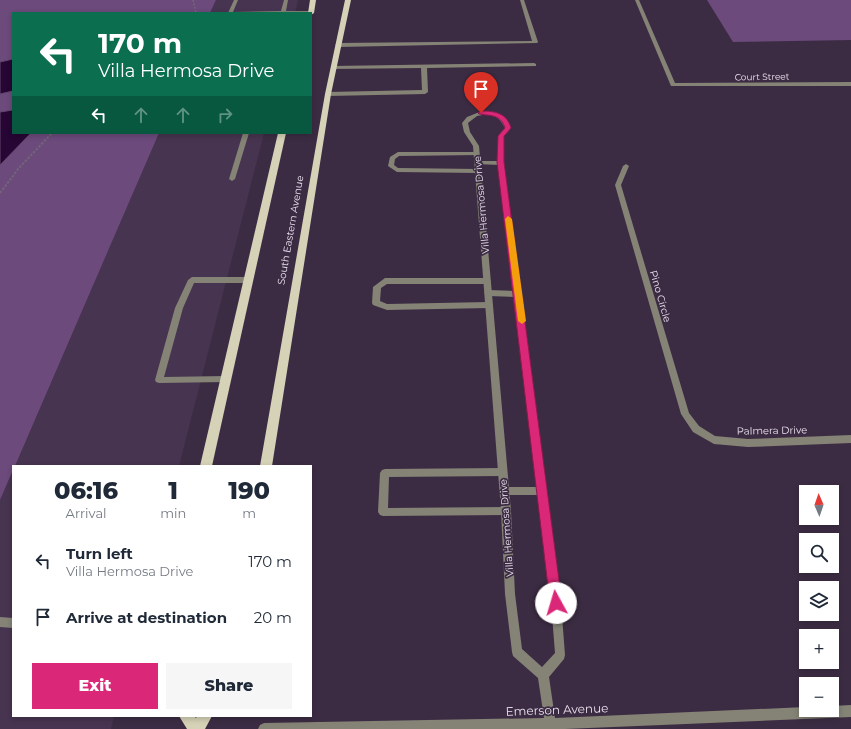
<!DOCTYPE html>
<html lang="en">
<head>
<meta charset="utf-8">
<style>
  :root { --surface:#fff; --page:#f6f6f7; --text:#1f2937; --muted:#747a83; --accent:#db2777 }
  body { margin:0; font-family:Montserrat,sans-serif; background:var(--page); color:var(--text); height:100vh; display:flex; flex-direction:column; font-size:15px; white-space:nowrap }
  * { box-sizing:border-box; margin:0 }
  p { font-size:13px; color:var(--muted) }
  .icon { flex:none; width:22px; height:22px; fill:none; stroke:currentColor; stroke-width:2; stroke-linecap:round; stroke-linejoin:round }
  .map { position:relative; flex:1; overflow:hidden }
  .details { position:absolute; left:12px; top:465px; width:300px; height:252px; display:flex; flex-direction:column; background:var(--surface); border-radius:0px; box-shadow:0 2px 6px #0003 }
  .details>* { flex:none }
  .hud { position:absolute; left:12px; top:12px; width:300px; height:122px; border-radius:0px; box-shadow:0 2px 6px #0003; background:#0b6e4f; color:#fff; overflow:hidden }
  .needle { width:26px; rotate:358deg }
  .tools { position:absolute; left:799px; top:485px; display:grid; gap:8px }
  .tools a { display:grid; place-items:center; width:40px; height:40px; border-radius:0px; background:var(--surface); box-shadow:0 2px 6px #0003; font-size:20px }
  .pin { position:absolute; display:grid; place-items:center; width:34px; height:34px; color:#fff; margin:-41px -17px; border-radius:50% 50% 50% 0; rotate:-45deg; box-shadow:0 0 4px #0007 }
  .pin .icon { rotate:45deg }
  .me { position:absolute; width:44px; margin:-22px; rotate:354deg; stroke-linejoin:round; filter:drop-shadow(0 0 3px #0008) }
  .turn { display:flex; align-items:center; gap:14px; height:84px; padding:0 20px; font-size:18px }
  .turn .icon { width:52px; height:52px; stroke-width:2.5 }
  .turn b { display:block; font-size:28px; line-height:34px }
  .lanes { display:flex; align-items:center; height:38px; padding:0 20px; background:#0003; justify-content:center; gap:20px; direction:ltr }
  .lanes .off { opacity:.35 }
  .eta { display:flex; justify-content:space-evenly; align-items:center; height:68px; text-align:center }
  .eta b { font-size:24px; font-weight:800; line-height:28px }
  .cta { display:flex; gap:8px; margin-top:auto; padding:8px 20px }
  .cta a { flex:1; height:46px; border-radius:0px; background:var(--accent); color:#fff; font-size:16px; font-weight:800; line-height:46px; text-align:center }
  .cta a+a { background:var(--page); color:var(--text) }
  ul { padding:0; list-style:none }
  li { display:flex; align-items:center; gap:12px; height:56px; padding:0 20px }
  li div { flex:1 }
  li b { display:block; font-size:15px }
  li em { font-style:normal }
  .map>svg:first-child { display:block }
</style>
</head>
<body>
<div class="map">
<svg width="851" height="729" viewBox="0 0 851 729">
  <rect width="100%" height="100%" fill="#3c2c43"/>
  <g fill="#473450">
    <polygon points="216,0 298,0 295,13 210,13"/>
    <polygon points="159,133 264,133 179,466 15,466"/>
    <polygon points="13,470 13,716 114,716 111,729 0,729 0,500"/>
  </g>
  <g fill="#6c4a7c">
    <polygon points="0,0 216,0 210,13 13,13 13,133 159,133 15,466 13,466 13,470 0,500"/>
    <polygon points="707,0 851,0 851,40 733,42"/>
  </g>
  <g fill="#270534" stroke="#62476d">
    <polygon points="13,59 13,91 0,94 0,62"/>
    <polygon points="13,110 13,133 31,133 0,165 0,112"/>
  </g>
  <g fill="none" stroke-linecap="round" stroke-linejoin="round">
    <polyline stroke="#736579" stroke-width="1.5" stroke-dasharray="2 1.5" stroke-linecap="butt" points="193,0 196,13"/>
    <polyline stroke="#736579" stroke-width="2" stroke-dasharray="2.5 1.5" stroke-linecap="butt" points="0,193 19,168 52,133"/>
    <g fill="#848376" fill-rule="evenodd">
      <polygon points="234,0 238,0 233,12 281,11 284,0 288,0 286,11 311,11 313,12 311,13 228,13"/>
      <polygon points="520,0 524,0 538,42 537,43 338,47 335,45 338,43 532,41"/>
      <polygon points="534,63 536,64 536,66 427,68 428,92 425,94 328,96 325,94 328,92 422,90 421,68 331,69 331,67 333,66"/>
      <polygon points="243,133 249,133 235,179 232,181 229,179"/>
      <polygon points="398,152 476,152 479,154 478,155 399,156 395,159 394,165 398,168 478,169 481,171 478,173 397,172 388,166 390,157"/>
      <polygon points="477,161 501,161 504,163 501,165 475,164 475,162"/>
      <polygon points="192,277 249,277 253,280 249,283 194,283 183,308 164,377 226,376 229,377 230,379 229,381 226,382 159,383 156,382 155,380 175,308 188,280"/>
      <polygon points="385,278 487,278 491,281 487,284 387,284 381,288 380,301 387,304 489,302 493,305 489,308 387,310 373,305 372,303 373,287"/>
      <polygon points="488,290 518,291 522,294 518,297 488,296 484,293"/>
      <polygon points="502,468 505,469 506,472 505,475 502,476 389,477 388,508 506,507 509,508 511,511 509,514 506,515 383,516 380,515 378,512 380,473 382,470 385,469"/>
      <polygon points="504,487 542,487 545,488 547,491 545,494 542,495 504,495 501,494 499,491 501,488"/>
      <polygon points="0,617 13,618 13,628 0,627"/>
    </g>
    <g fill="#848376" fill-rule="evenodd">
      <polygon points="635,0 639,0 675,83 851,82 851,86 671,86"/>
      <path d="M482 111C496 111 505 115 511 128L504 136V163L560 590 565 655 564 659 549 677 555 718 806 707V710H832V706L851 705V717L565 729H258L260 725 264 723 544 718 538 678 513 656 512 652 505 594 501 511 473 146 464 132 462 123 467 117ZM488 114C497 116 501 120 505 128L498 136V163L550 590 555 653 542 667 522 649 515 594 511 511 479 146 470 132 468 123 477 116Z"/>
      <polygon points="626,164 629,166 621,185 689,413 699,426 715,436 748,439 851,435 851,443 748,447 714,444 693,432 681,414 615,185 623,166"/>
    </g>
    <g fill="#d5d2b7" fill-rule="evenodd">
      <polygon points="310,0 316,0 314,13 311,15 311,13 308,13"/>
      <polygon points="345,0 351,0 331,94 272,466 260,466 325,94"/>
      <polygon points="278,133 286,133 212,466 200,466"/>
      <polygon points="179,716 194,716 196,718 197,716 212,716 205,729 187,729"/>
    </g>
  </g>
  <path fill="#db2777" stroke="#8e194d" d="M481 111C495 111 507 113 511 128L504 136V162L562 603 560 607 556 609 552 607 550 603 497 162 498 136 505 128C501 114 490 116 479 114L478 113Z"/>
  <polygon fill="#f59e0b" points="508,216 512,219 526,321 522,324 518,321 505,219"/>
  <g text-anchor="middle" stroke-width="3.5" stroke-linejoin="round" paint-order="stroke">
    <g font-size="9" fill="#ece2f1" stroke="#3c2c43">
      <text transform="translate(762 77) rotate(-1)" y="3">Court Street</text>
    </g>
    <g font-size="10" fill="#ece2f1" stroke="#3c2c43">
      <text transform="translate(481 205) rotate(-95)" y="4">Villa Hermosa Drive</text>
      <text transform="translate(290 230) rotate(-80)" y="4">South Eastern Avenue</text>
      <text transform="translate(661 296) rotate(74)" y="4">Pino Circle</text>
      <text transform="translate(772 430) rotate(-1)" y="4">Palmera Drive</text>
      <text transform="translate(506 528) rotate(-94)" y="4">Villa Hermosa Drive</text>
    </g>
    <g font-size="12" fill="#ece2f1" stroke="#3c2c43">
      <text transform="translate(557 710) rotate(-2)" y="4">Emerson Avenue</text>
    </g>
  </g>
</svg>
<div class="tools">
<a><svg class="needle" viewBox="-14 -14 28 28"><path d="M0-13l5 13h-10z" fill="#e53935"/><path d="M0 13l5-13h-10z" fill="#747a83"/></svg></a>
<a><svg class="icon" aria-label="search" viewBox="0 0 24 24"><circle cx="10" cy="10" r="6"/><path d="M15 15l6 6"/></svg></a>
<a><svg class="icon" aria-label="layers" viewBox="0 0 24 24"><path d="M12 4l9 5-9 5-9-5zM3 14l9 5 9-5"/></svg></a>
<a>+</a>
<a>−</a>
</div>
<div class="pin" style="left:481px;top:113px;background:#d93025"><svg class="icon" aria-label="arrive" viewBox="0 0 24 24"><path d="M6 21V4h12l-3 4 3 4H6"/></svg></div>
<svg class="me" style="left:556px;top:603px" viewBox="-20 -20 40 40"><circle r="19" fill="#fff"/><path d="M0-13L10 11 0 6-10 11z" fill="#db2777"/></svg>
<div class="hud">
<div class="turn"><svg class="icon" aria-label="left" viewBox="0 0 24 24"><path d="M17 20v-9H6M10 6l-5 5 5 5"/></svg><div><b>170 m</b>Villa Hermosa Drive</div></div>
<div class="lanes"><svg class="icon" aria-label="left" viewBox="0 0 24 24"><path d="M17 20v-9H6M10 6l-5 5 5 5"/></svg><svg class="icon off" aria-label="ahead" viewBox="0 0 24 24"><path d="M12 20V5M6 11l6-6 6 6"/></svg><svg class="icon off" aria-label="ahead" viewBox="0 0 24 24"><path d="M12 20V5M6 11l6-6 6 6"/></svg><svg class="icon off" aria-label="right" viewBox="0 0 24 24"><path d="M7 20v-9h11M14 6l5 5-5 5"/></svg></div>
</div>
<section class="details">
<div class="eta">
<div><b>06:16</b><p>Arrival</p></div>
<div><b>1</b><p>min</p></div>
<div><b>190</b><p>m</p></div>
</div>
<ul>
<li><svg class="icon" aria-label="left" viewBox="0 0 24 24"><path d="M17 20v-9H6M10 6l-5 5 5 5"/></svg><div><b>Turn left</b><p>Villa Hermosa Drive</p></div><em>170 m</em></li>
<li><svg class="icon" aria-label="arrive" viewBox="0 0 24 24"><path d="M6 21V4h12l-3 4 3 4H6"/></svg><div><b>Arrive at destination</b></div><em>20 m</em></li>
</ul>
<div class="cta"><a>Exit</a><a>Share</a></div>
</section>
</div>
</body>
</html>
